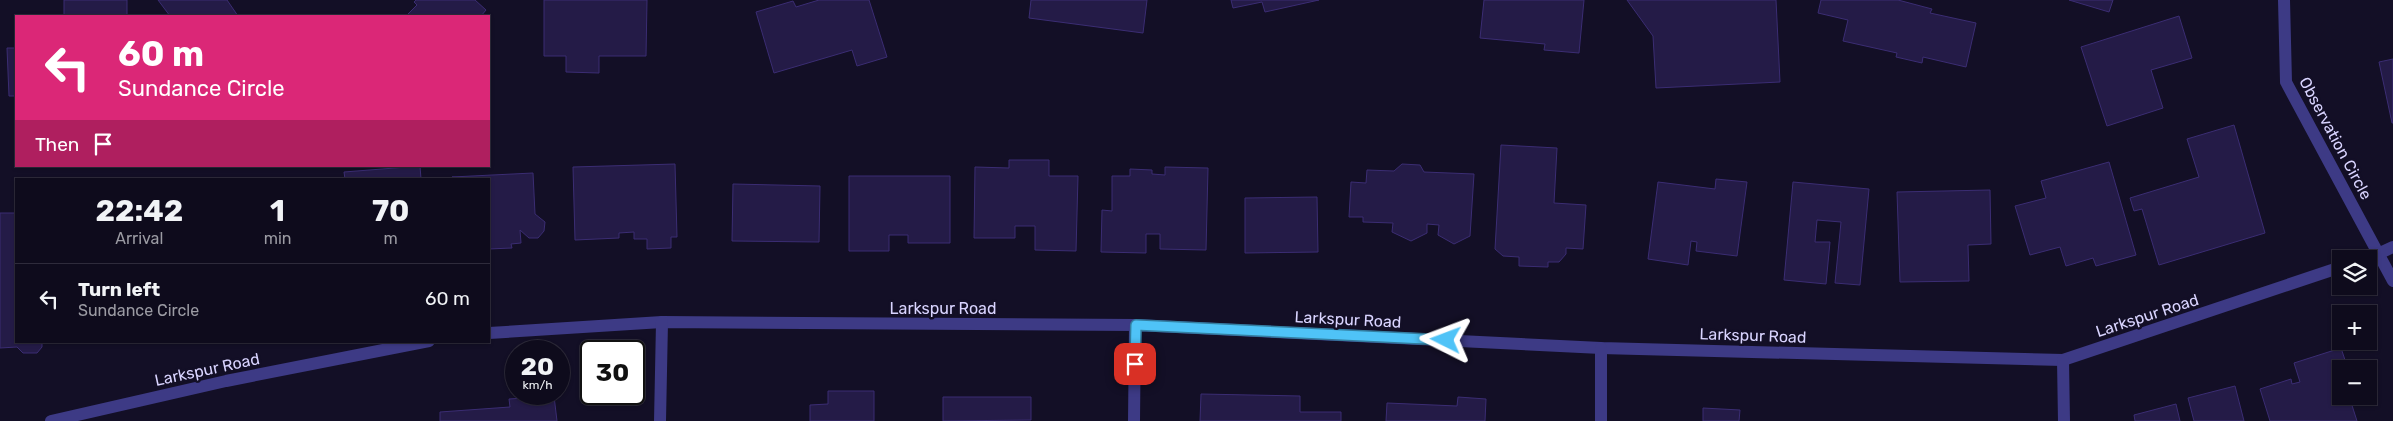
<!DOCTYPE html>
<html lang="en">
<head>
<meta charset="utf-8">
<style>
  :root { --surface:#0e0b1c; --page:#1c1929; --text:#f1f3f6; --muted:#9b9ba3; --line:#2e2b3b }
  body { margin:0; font-family:Rubik,sans-serif; background:var(--page); color:var(--text); height:100vh; display:flex; flex-direction:column; font-size:19px; white-space:nowrap }
  * { box-sizing:border-box; margin:0 }
  p { font-size:16px; color:var(--muted) }
  .icon { flex:none; width:28px; height:28px; fill:none; stroke:currentColor; stroke-width:2; stroke-linecap:round; stroke-linejoin:round }
  .map { position:relative; flex:1; overflow:hidden }
  .details { position:absolute; left:15px; top:178px; width:475px; height:165px; display:flex; flex-direction:column; background:var(--surface); border-radius:0px; box-shadow:0 1px 4px #0004,0 0 0 1px var(--line) }
  .details>* { flex:none }
  .top-card { position:absolute; left:15px; top:15px; width:475px; height:152px; border-radius:0px; box-shadow:0 1px 4px #0004,0 0 0 1px var(--line); background:#db2777; color:#fff; overflow:hidden }
  .controls { position:absolute; left:2332px; top:250px; display:grid; gap:10px }
  .controls a { display:grid; place-items:center; width:45px; height:45px; border-radius:0px; background:var(--surface); box-shadow:0 1px 4px #0004,0 0 0 1px var(--line); font-size:25px }
  .speed { position:absolute; left:505px; top:340px; display:flex; gap:10px; font-size:25px; font-weight:700; text-align:center }
  .speed>* { display:grid; place-content:center; width:65px; height:65px; border-radius:50%; background:var(--surface); box-shadow:0 1px 4px #0004,0 0 0 1px var(--line); line-height:1 }
  .speed small { font-size:12px; font-weight:400 }
  .speed .limit { border:2px solid #111; border-radius:8px; background:#fff; color:#111 }
  .pin { position:absolute; display:grid; place-items:center; width:42px; height:42px; color:#fff; margin:-21px; border-radius:10px; box-shadow:0 2px 8px #0006 }
  .me { position:absolute; width:55px; margin:-28px; rotate:273deg; stroke-linejoin:round; filter:drop-shadow(0 0 4px #0008) }
  .turn { display:flex; align-items:center; gap:18px; height:105px; padding:0 20px; font-size:22px }
  .turn .icon { width:65px; height:65px; stroke-width:2.5 }
  .turn b { display:block; font-size:35px; line-height:42px }
  .then { display:flex; align-items:center; height:48px; padding:0 20px; background:#0003; gap:10px; font-size:19px }
  .eta { display:flex; justify-content:space-evenly; align-items:center; height:85px; text-align:center }
  .eta b { font-size:30px; font-weight:700; line-height:35px }
  ul { padding:0; list-style:none }
  li { display:flex; align-items:center; gap:15px; height:70px; padding:0 20px; border-top:1px solid var(--line) }
  li div { flex:1 }
  li b { display:block; font-size:19px }
  li em { font-style:normal }
  .map>svg:first-child { display:block }
</style>
</head>
<body>
<div class="map">
<svg width="2393" height="421" viewBox="0 0 2393 421">
  <rect width="100%" height="100%" fill="#130f26"/>
  <g fill="#241b47" stroke="#3b2d73">
    <rect x="64" y="0" width="63" height="16"/>
    <polygon points="158,0 227,0 238,16 170,16"/>
    <polygon points="416,0 475,0 486,10 481,16 406,16 417,5 414,2"/>
    <polygon points="544,0 647,0 646,56 599,56 599,73 566,72 566,56 544,56"/>
    <polygon points="819,0 869,0 887,57 857,66 852,50 774,73 756,12 793,1 796,7"/>
    <polygon points="1031,0 1147,0 1143,33 1029,18"/>
    <polygon points="1231,0 1319,0 1265,12 1262,2 1233,8"/>
    <polygon points="1484,0 1584,0 1579,53 1544,50 1545,44 1480,38"/>
    <polygon points="1627,0 1776,0 1780,82 1656,88 1653,36"/>
    <polygon points="1821,0 1898,0 1932,9 1930,13 1976,23 1966,67 1923,57 1922,63 1896,57 1897,53 1843,41 1848,20 1818,13"/>
    <polygon points="2069,0 2113,0 2109,12"/>
    <polygon points="2179,16 2192,58 2151,70 2163,108 2107,126 2081,47"/>
    <polygon points="7,48 16,48 16,96 9,96"/>
    <polygon points="2393,59 2393,123 2392,123 2379,62"/>
    <polygon points="2234,125 2265,233 2159,265 2142,209 2134,211 2130,198 2199,177 2187,139"/>
    <polygon points="1501,145 1557,148 1554,203 1586,205 1583,249 1566,248 1566,254 1559,262 1548,262 1548,267 1519,266 1519,257 1503,256 1495,249"/>
    <polygon points="1009,160 1049,160 1049,176 1078,176 1076,251 1035,250 1035,226 1015,226 1015,238 974,238 975,167 1009,168"/>
    <polygon points="2109,162 2136,255 2096,266 2093,258 2066,266 2060,247 2030,255 2015,206 2046,198 2041,181"/>
    <polygon points="675,164 677,237 671,237 671,248 647,249 647,239 634,239 634,232 619,233 619,238 575,240 573,167"/>
    <polygon points="1402,164 1420,165 1424,172 1474,174 1470,236 1454,244 1438,235 1439,225 1427,224 1427,233 1411,241 1392,232 1393,223 1363,222 1363,217 1349,217 1351,182 1366,183 1367,170 1394,171"/>
    <polygon points="420,166 421,179 345,179 344,172"/>
    <polygon points="1165,167 1208,168 1206,250 1160,249 1160,234 1146,234 1146,253 1101,252 1102,210 1112,211 1112,176 1130,176 1130,169 1152,170 1152,174 1165,175"/>
    <polygon points="533,173 535,214 545,222 544,231 538,238 529,238 520,230 521,243 511,244 512,248 489,249 489,179 452,177"/>
    <polygon points="849,176 950,176 950,243 908,243 908,235 889,235 889,251 849,251"/>
    <polygon points="1716,179 1747,182 1737,256 1696,251 1697,242 1691,241 1688,265 1648,259 1658,182 1715,189"/>
    <polygon points="1793,182 1869,189 1860,285 1835,283 1841,222 1817,220 1815,242 1830,242 1826,284 1784,280"/>
    <polygon points="733,184 820,186 819,242 732,241"/>
    <polygon points="1990,190 1991,244 1968,245 1969,281 1900,282 1897,192"/>
    <polygon points="1317,197 1318,252 1245,253 1245,198"/>
    <polygon points="0,213 16,213 16,341 42,341 42,347 37,353 23,353 17,347 0,348"/>
    <polygon points="2341,348 2348,369 2341,369 2341,396 2349,396 2357,421 2270,421 2260,389 2291,379 2292,384 2300,382 2294,363"/>
    <polygon points="2235,386 2244,421 2194,421 2188,398"/>
    <polygon points="828,391 874,391 874,421 810,421 810,405 828,404"/>
    <polygon points="1201,394 1300,396 1300,412 1341,412 1341,421 1200,421"/>
    <polygon points="554,396 557,421 440,421 440,412 510,407 509,399"/>
    <polygon points="943,397 1031,397 1031,420 943,421"/>
    <polygon points="1458,397 1486,399 1485,421 1386,421 1387,403 1457,406"/>
    <polygon points="2176,404 2180,421 2135,421 2134,415"/>
    <polygon points="1703,408 1740,410 1739,421 1703,421"/>
  </g>
  <g fill="none" stroke-linecap="round" stroke-linejoin="round">
    <g stroke="#3d3a85" stroke-width="12">
      <polyline points="2284,0 2286,82 2393,281"/>
      <polyline points="2367,259 2393,247"/>
      <polyline points="489,333 662,322 1135,325 1601,348 2063,360 2341,267"/>
      <polyline points="2063,360 2064,421"/>
      <polyline points="51,421 226,381 429,341"/>
      <polyline points="660,421 662,322"/>
      <polyline points="1134,421 1135,325"/>
      <polyline points="1601,421 1601,348"/>
    </g>
  </g>
  <g fill="none" stroke-linecap="round" stroke-linejoin="round">
    <defs>
      <polyline id="route" points="1135,364 1136,325 1446,340"/>
    </defs>
    <use href="#route" stroke="#337fa1" stroke-width="12"/>
    <use href="#route" stroke="#4fc3f7" stroke-width="9"/>
  </g>
  <g text-anchor="middle" stroke-width="5" stroke-linejoin="round" paint-order="stroke">
    <g font-size="16" fill="#d9d4ff" stroke="#130f26">
      <text transform="translate(2336 138) rotate(62)" y="6">Observation Circle</text>
      <text x="943" y="314">Larkspur Road</text>
      <text transform="translate(2147 315) rotate(-18)" y="6">Larkspur Road</text>
      <text transform="translate(1348 319) rotate(3)" y="6">Larkspur Road</text>
      <text transform="translate(1753 335) rotate(2)" y="6">Larkspur Road</text>
      <text transform="translate(207 369) rotate(-12)" y="6">Larkspur Road</text>
    </g>
  </g>
</svg>
<div class="controls">
<a><svg class="icon" aria-label="layers" viewBox="0 0 24 24"><path d="M12 4l9 5-9 5-9-5zM3 14l9 5 9-5"/></svg></a>
<a>+</a>
<a>−</a>
</div>
<div class="speed"><div>20<small>km/h</small></div><div class="limit">30</div></div>
<div class="pin" style="left:1135px;top:364px;background:#d93025"><svg class="icon" aria-label="arrive" viewBox="0 0 24 24"><path d="M6 21V4h12l-3 4 3 4H6"/></svg></div>
<svg class="me" style="left:1446px;top:340px" viewBox="-20 -20 40 40"><path d="M0-17L14 15 0 8-14 15z" fill="#4fc3f7" stroke="#fff" stroke-width="4"/></svg>
<div class="top-card">
<div class="turn"><svg class="icon" aria-label="left" viewBox="0 0 24 24"><path d="M17 20v-9H6M10 6l-5 5 5 5"/></svg><div><b>60 m</b>Sundance Circle</div></div>
<div class="then">Then<svg class="icon" aria-label="arrive" viewBox="0 0 24 24"><path d="M6 21V4h12l-3 4 3 4H6"/></svg></div>
</div>
<section class="details">
<div class="eta">
<div><b>22:42</b><p>Arrival</p></div>
<div><b>1</b><p>min</p></div>
<div><b>70</b><p>m</p></div>
</div>
<ul>
<li><svg class="icon" aria-label="left" viewBox="0 0 24 24"><path d="M17 20v-9H6M10 6l-5 5 5 5"/></svg><div><b>Turn left</b><p>Sundance Circle</p></div><em>60 m</em></li>
</ul>
</section>
</div>
</body>
</html>
